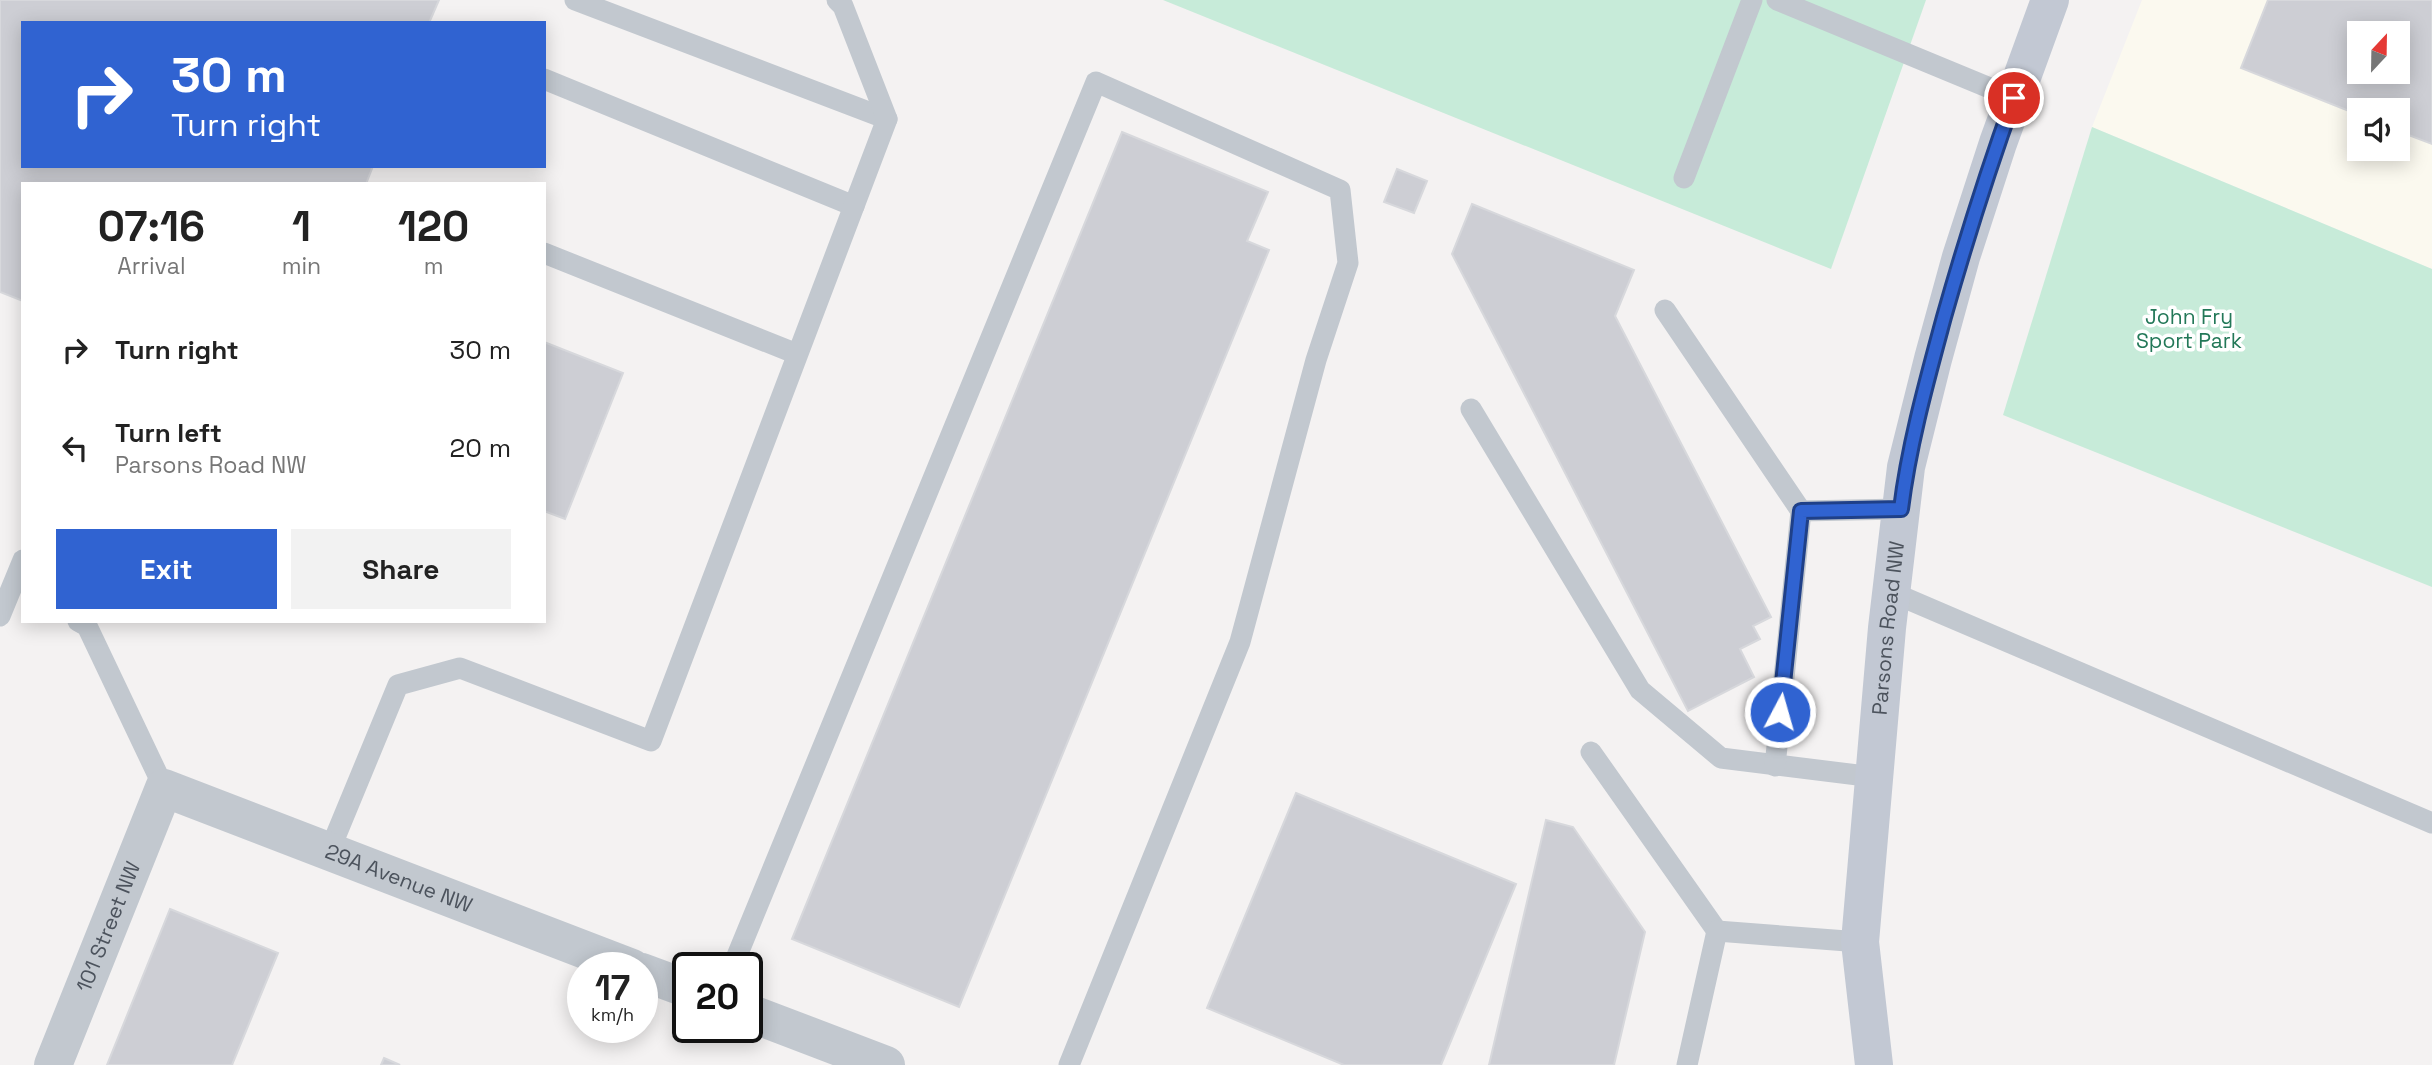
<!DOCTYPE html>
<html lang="en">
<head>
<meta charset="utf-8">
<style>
  :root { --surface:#fff; --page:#f2f2f2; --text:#222; --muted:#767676; --accent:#3063d1 }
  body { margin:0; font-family:"Space Grotesk",sans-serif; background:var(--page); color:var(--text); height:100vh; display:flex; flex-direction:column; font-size:26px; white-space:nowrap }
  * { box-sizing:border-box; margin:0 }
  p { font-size:23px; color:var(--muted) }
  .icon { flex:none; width:38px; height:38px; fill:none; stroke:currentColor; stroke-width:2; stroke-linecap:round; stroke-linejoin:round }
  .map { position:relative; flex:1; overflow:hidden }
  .drawer { position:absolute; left:21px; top:182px; width:525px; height:441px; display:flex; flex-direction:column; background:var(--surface); border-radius:0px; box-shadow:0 4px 18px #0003 }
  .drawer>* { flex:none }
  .top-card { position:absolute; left:21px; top:21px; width:525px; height:147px; border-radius:0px; box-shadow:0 4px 18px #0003; background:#3063d1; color:#fff; overflow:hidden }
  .needle { width:46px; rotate:22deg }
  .tools { position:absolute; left:2347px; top:21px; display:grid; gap:14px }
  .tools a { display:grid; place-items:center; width:63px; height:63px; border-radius:0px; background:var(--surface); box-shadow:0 4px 18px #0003; font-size:35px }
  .speed { position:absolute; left:567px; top:952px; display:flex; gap:14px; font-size:35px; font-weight:700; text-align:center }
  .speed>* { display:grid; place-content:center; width:91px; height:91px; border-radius:50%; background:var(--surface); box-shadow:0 4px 18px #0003; line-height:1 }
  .speed small { font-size:18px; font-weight:400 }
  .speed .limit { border:4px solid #111; border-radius:10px; background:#fff; color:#111 }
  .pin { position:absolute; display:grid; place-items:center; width:60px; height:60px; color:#fff; margin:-30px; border:4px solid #fff; border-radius:50%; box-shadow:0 2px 7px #0007 }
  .me { position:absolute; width:77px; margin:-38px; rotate:6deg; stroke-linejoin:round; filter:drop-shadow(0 0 5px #0008) }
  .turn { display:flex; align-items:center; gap:24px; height:147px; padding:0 35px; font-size:32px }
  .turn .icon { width:91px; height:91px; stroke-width:2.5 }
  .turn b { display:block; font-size:49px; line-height:60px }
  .eta { display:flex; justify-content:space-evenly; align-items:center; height:119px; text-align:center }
  .eta b { font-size:42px; font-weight:700; line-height:49px }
  .cta { display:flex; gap:14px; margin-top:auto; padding:14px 35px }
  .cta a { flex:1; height:80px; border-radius:0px; background:var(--accent); color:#fff; font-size:28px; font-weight:700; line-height:80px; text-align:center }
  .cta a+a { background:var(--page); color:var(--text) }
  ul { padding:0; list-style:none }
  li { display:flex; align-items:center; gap:21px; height:98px; padding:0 35px }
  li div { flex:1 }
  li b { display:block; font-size:26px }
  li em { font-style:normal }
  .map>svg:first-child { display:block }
</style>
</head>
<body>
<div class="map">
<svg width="2432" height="1065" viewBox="0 0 2432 1065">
  <rect width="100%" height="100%" fill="#f4f2f2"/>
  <path fill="#fbf9ef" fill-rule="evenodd" d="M2142 0H2432V269L2092 127ZM2359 33H2398V72H2359ZM2359 110H2398V149H2359Z"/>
  <g fill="#c7ebd9">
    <polygon points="1163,0 1926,0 1831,269"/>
    <polygon points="2092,127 2432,269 2432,587 2003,415"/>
  </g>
  <g fill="#cdced4" stroke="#d7d8dc" stroke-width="2" fill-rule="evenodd">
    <polygon points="0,0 439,0 429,23 23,23 23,166 373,166 366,184 23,184 23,301 0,292"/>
    <path d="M2268 0H2432V144L2398 131V110H2359V115L2241 68ZM2359 33H2398V72H2359Z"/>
    <polygon points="1122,132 1268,192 1247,241 1269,250 959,1007 792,939"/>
    <polygon points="1397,169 1427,181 1414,213 1384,202"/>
    <polygon points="1472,204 1634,270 1615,316 1771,617 1753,626 1760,639 1740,649 1754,677 1688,711 1452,254"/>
    <polygon points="544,342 623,373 565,519 544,511"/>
    <polygon points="1296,793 1516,884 1441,1065 1344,1065 1207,1008"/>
    <polygon points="1546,820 1573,827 1645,932 1614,1065 1489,1065"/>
    <polygon points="170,909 278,953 232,1065 107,1065"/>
    <polygon points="384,1058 400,1065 381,1065"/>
  </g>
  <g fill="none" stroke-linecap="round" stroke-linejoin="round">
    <g stroke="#c2c8cf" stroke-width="21">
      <polyline points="575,0 887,119"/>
      <polyline points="1777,0 2014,98"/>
      <polyline points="544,79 854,206"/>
      <polyline points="1684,178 1752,0"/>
      <polyline points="544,253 797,354"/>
      <polyline points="1665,310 1801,511 1901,509"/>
      <polyline points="1471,409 1640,690 1721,758 1874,777"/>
      <polyline points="1891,592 2432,823"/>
      <polyline points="0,616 23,560"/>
      <polyline points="78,621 87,626 164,788"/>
      <polyline points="1591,752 1717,931"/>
      <polyline points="1775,766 1801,511"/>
      <polyline points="329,852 398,685 460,668 651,741 887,119 843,6 837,0"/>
      <polyline points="732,968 1096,82 1340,190 1348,263 1316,360 1240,642 1069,1065"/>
      <polyline points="1687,1065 1717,931 1860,942"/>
    </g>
    <g stroke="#c2c8cf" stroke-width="38">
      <polyline points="642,972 688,989"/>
      <polyline points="747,1012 886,1065"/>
      <path id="s1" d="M53 1065 164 788 632 968"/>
    </g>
    <path stroke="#c2c8d3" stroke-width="38" id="s2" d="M1874 1065 1860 942 1887 628 1906 467 1933 359 1961 257 1998 143 2050 0"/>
  </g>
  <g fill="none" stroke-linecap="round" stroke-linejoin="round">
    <defs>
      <path id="route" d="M1780 712 1801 511 1901 509C1909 444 1927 380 1944 317 1965 243 1988 170 2014 98"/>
    </defs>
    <use href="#route" stroke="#1f4088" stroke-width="18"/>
    <use href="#route" stroke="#3063d1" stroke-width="12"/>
  </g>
  <g text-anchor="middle" stroke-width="7" stroke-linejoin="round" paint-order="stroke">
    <g font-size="21" fill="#237858" stroke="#fff">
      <text x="2189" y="324">John Fry<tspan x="2189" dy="24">Sport Park</tspan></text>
    </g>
    <g font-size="21" fill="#4c535d" stroke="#fff">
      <text dy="7" stroke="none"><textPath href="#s2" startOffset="439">Parsons Road NW</textPath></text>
      <text dy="7" stroke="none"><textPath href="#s1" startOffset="550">29A Avenue NW</textPath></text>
      <text dy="7" stroke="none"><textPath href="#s1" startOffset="149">101 Street NW</textPath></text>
    </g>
  </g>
</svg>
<div class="tools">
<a><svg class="needle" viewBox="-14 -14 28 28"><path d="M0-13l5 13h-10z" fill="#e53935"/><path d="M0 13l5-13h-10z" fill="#767676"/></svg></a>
<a><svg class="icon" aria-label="sound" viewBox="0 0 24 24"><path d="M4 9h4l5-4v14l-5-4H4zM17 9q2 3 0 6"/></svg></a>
</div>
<div class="speed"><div>17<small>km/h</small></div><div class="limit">20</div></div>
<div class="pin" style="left:2014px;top:98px;background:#d93025"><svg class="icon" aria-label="arrive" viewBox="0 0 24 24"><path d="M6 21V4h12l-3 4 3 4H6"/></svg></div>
<svg class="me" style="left:1780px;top:712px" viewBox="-20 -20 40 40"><circle r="17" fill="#3063d1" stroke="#fff" stroke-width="3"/><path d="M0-11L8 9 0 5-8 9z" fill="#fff"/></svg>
<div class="top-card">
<div class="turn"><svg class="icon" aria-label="right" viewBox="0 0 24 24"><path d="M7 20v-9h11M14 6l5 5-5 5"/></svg><div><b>30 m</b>Turn right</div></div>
</div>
<section class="drawer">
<div class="eta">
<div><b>07:16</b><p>Arrival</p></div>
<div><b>1</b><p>min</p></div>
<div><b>120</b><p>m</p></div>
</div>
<ul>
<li><svg class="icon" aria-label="right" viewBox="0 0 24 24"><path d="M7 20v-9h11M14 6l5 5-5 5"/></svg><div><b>Turn right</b></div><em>30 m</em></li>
<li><svg class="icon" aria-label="left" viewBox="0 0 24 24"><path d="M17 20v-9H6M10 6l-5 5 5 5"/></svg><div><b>Turn left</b><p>Parsons Road NW</p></div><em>20 m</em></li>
</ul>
<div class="cta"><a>Exit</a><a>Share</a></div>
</section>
</div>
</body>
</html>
